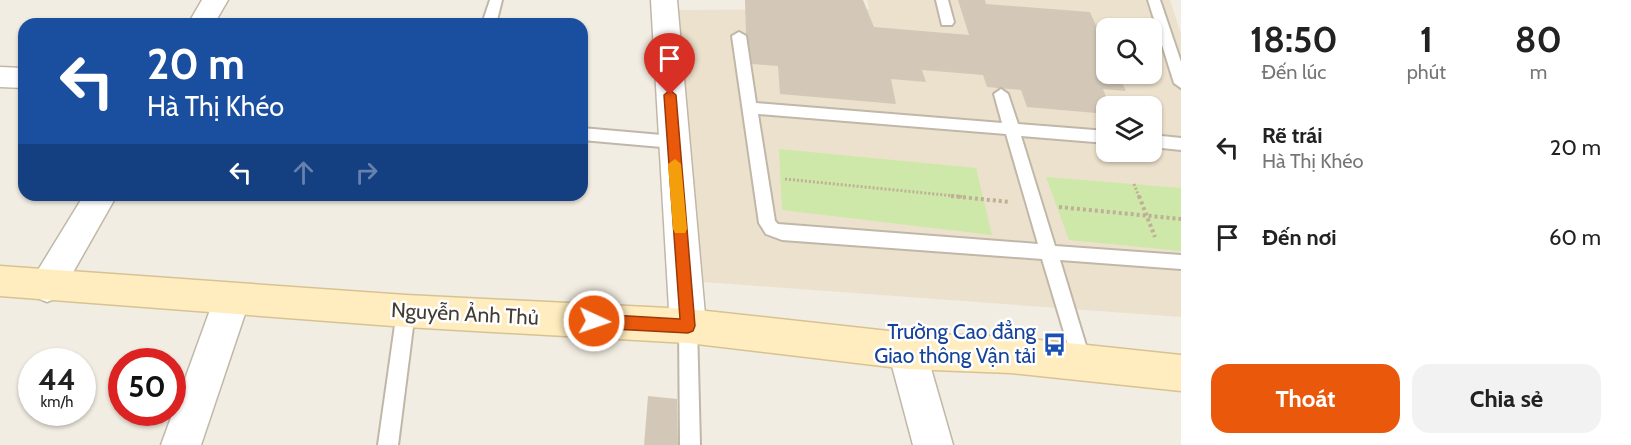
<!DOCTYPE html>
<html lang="vi">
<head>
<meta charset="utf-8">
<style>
  :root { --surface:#fff; --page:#f2f2f2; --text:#222; --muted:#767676; --accent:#ea580c }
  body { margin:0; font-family:Cabin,sans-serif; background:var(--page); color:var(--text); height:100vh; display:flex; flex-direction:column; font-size:22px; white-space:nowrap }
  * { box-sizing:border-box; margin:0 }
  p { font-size:20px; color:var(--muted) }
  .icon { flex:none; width:33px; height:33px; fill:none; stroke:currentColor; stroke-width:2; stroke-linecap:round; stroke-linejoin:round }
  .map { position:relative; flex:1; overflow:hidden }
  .drawer { display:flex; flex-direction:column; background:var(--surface); width:450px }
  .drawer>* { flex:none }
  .hud { position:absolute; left:18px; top:18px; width:570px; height:183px; border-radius:18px; box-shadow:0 2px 4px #0004; background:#1a4fa0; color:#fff; overflow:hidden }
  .fabs { position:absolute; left:1096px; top:18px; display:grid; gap:12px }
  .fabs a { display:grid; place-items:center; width:66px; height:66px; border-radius:12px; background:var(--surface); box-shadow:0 2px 4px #0004; font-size:30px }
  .speed { position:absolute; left:18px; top:348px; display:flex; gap:12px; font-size:30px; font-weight:700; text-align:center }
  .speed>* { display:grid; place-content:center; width:78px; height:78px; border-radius:50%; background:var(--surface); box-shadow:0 2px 4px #0004; line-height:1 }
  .speed small { font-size:15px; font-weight:400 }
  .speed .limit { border:9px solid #d22; background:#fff; color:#111 }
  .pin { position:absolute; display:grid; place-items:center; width:51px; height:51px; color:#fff; margin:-62px -26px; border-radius:50% 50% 50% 0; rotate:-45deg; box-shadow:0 0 6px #0007 }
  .pin .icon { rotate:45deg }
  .me { position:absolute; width:66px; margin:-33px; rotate:93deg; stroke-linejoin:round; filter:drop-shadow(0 0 4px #0008) }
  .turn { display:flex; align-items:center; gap:21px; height:126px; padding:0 30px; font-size:27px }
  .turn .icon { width:78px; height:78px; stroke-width:2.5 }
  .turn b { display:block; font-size:42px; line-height:51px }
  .lanes { display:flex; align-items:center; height:57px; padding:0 30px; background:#0003; justify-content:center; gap:30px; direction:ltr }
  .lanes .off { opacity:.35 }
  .eta { display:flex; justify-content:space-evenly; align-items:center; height:102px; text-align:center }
  .eta b { font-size:36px; font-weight:800; line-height:42px }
  .cta { display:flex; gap:12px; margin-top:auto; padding:12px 30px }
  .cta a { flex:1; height:69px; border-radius:18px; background:var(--accent); color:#fff; font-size:24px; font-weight:800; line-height:69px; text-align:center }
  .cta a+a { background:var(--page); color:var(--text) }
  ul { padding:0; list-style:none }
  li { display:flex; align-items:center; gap:18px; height:90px; padding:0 30px }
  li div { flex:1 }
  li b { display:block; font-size:22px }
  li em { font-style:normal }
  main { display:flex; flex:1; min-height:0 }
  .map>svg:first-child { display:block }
</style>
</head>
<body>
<main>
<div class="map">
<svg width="1181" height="445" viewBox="0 0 1181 445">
  <rect width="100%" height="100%" fill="#f2ede2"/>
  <path fill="#ece1cc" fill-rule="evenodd" d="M867 0H1170L1181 34V317L703 282 683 188 670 10 869 9ZM1107 28H1152V74H1107ZM1107 106H1152V152H1107Z"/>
  <g fill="#cee8a9">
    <polygon points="779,149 976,168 992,235 782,210"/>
    <polygon points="1046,177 1181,188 1181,251 1069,240"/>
  </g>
  <g fill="#d3c8b8">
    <polygon points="745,0 863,0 874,27 969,35 958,0 985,0 986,4 1090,12 1107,50 1107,74 1118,74 1126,91 1103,89 1110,106 1107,106 1107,114 1027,107 1021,90 987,87 983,75 922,70 926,82 891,79 896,104 780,94 778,66 752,64 746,34"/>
    <polygon points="648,396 677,399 678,445 644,445"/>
  </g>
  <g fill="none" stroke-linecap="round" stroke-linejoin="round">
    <defs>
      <g id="service">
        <polygon points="490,0 502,0 496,24 482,24"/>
        <polygon points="936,0 948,0 954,22 952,25 942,25"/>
        <polygon points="1148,0 1160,0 1181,62 1181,88 1174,83"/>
        <path d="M739 32 746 36 756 103 1002 123 994 94 1001 89 1008 94 1018 124 1107 131V143L1021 136 1055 246 1181 255V269L1060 260 1091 362 1089 368 1082 371 1075 368 1073 362 1042 259 782 240 766 234 759 223 732 36ZM758 114 1006 134 1038 244 778 224 775 221Z"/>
        <polygon points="582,128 673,136 678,138 681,142 678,146 673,148 582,140"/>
        <polygon points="1152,135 1181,138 1181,150 1152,147"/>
        <polygon points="406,303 412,305 415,311 398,445 378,445 397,311 400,305"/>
        <polygon points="688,318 694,320 697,326 700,445 680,445 679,326 682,320"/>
      </g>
      <g id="minor">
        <polygon points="202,0 228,0 214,24 188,24"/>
        <polygon points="651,0 677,0 706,326 701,338 688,343 675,338 670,326"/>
        <polygon points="0,67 24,68 24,88 0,87"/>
        <polygon points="84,195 117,195 59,297 47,302 35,297 29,286 35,275"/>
        <polygon points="232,283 245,288 250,299 201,445 161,445 214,299 219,288"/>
        <polygon points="907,333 920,339 926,351 953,445 913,445 888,351 894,339"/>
      </g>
      <polygon id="secondary" points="0,266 406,295 688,309 907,333 1011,337 1181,355 1181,391 1011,373 907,369 688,343 406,327 0,296"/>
    </defs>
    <use href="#service" stroke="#c0b7a8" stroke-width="4"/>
    <use href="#minor" stroke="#c0b7a8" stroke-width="3"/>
    <use href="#secondary" stroke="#d7c292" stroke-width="3"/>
    <g stroke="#bfaf96" stroke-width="3" stroke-dasharray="2 2" stroke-linecap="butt">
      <polyline points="785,179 965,197"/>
      <polyline points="1134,184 1139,197"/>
    </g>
    <g stroke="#bfaf96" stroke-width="4" stroke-dasharray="3 3" stroke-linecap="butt">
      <polyline points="951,196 1010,202"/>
      <polyline points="1139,196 1155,237"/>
      <polyline points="1059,207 1181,219"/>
    </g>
    <use href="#service" fill="#fff" fill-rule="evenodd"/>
    <use href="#minor" fill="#fff" fill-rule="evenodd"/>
    <use href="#secondary" fill="#ffedbf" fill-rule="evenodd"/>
  </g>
  <polygon fill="#ea580c" stroke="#983908" stroke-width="1.5" points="670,90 676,95 695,326 693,331 688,333 594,328 589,326 586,321 589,316 594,314 680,319 664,95"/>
  <polygon fill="#f59e0b" points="675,159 681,164 687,229 685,233 675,233 673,229 668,164"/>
  <defs>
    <symbol id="bus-bare" viewBox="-9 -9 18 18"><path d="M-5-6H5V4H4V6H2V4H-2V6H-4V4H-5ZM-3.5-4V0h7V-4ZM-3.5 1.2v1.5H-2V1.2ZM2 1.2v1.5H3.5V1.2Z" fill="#1a4fb4" stroke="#fff" stroke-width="2.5" paint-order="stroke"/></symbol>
  </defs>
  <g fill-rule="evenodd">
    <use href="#bus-bare" x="1038" y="328" width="33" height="33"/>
  </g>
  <g text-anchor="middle" stroke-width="5" stroke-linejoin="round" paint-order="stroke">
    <g font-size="21" fill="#433c33" stroke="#fff">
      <text transform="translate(465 314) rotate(3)" y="7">Nguyễn Ảnh Thủ</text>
    </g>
    <g font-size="21" fill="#164399" stroke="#fff" text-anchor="end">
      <text x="1036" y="339">Trường Cao đẳng<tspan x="1036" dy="24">Giao thông Vận tải</tspan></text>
    </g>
  </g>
</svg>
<div class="fabs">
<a><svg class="icon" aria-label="search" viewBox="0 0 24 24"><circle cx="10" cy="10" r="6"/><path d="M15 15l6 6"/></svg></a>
<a><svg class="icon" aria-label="layers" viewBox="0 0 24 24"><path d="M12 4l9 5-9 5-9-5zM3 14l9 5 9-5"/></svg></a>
</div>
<div class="speed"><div>44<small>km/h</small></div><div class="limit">50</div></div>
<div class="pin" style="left:670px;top:95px;background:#d93025"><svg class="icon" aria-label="arrive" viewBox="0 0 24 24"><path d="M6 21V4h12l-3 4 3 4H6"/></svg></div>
<svg class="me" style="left:594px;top:321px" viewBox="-20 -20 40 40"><circle r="17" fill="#ea580c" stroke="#fff" stroke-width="3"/><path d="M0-11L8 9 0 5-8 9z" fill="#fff"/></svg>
<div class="hud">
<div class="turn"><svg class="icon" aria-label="left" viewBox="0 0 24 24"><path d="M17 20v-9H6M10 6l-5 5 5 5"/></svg><div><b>20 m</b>Hà Thị Khéo</div></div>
<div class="lanes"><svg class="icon" aria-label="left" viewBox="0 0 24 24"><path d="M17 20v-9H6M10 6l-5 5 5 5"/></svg><svg class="icon off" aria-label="ahead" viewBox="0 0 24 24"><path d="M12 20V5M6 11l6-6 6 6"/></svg><svg class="icon off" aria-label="right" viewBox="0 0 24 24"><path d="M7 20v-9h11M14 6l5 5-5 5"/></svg></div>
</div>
</div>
<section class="drawer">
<div class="eta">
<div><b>18:50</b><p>Đến lúc</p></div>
<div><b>1</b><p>phút</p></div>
<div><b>80</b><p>m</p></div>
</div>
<ul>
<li><svg class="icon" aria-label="left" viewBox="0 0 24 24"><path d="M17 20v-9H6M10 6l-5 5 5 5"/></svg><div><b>Rẽ trái</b><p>Hà Thị Khéo</p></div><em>20 m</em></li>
<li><svg class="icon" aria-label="arrive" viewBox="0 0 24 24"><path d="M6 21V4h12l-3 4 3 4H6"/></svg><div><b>Đến nơi</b></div><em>60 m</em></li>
</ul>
<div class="cta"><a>Thoát</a><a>Chia sẻ</a></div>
</section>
</main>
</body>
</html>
